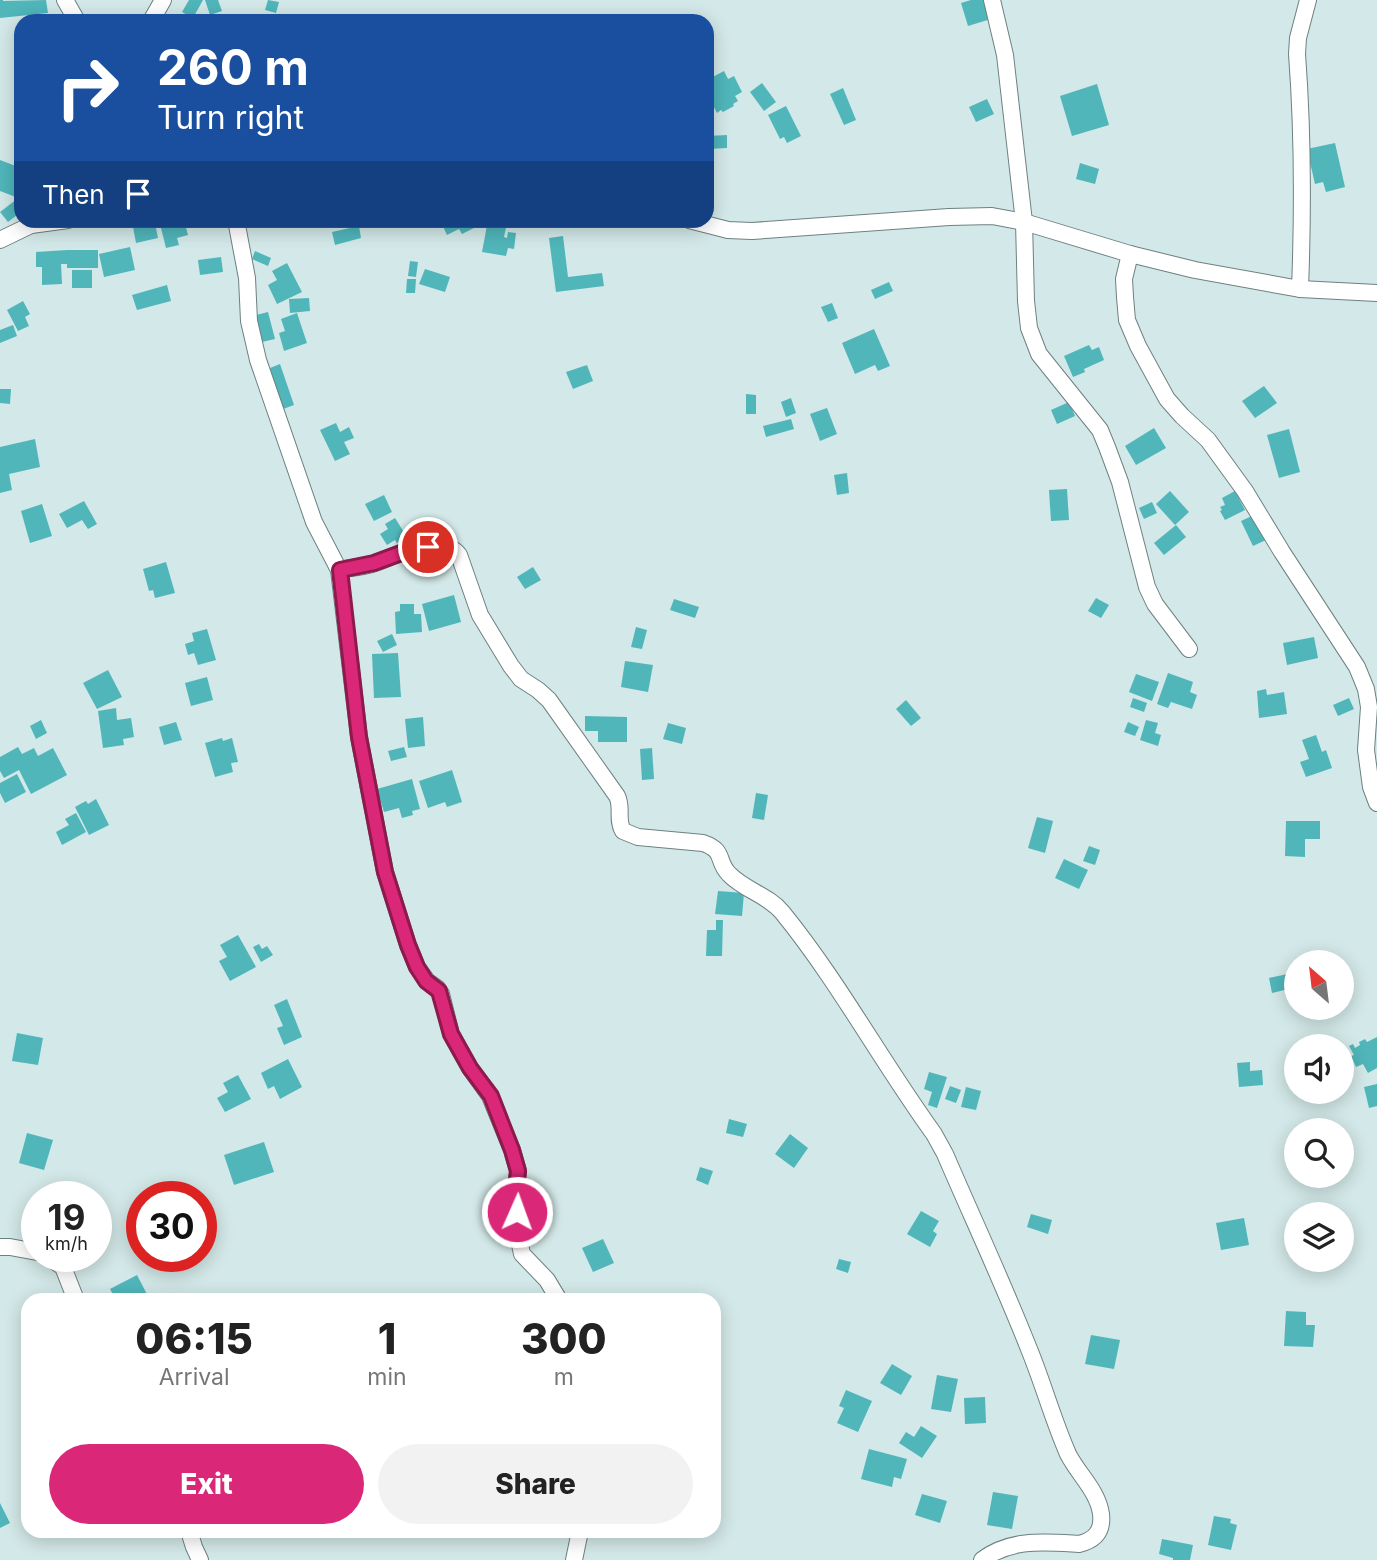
<!DOCTYPE html>
<html lang="en">
<head>
<meta charset="utf-8">
<style>
  :root { --surface:#fff; --page:#f2f2f2; --text:#222; --muted:#767676; --accent:#db2777 }
  body { margin:0; font-family:Inter,sans-serif; background:var(--page); color:var(--text); height:100vh; display:flex; flex-direction:column; font-size:26px; white-space:nowrap }
  * { box-sizing:border-box; margin:0 }
  p { font-size:23px; color:var(--muted) }
  .icon { flex:none; width:38px; height:38px; fill:none; stroke:currentColor; stroke-width:2; stroke-linecap:round; stroke-linejoin:round }
  .map { position:relative; flex:1; overflow:hidden }
  .panel { position:absolute; left:21px; top:1293px; width:700px; height:245px; display:flex; flex-direction:column; background:var(--surface); border-radius:21px; box-shadow:0 4px 18px #0003 }
  .panel>* { flex:none }
  .banner { position:absolute; left:14px; top:14px; width:700px; height:214px; border-radius:21px; box-shadow:0 4px 18px #0003; background:#1a4fa0; color:#fff; overflow:hidden }
  .needle { width:46px; rotate:332deg }
  .controls { position:absolute; left:1284px; top:950px; display:grid; gap:14px }
  .controls a { display:grid; place-items:center; width:70px; height:70px; border-radius:50%; background:var(--surface); box-shadow:0 4px 18px #0003; font-size:35px }
  .speed { position:absolute; left:21px; top:1181px; display:flex; gap:14px; font-size:35px; font-weight:700; text-align:center }
  .speed>* { display:grid; place-content:center; width:91px; height:91px; border-radius:50%; background:var(--surface); box-shadow:0 4px 18px #0003; line-height:1 }
  .speed small { font-size:18px; font-weight:400 }
  .speed .limit { border:10px solid #d22; background:#fff; color:#111 }
  .pin { position:absolute; display:grid; place-items:center; width:60px; height:60px; color:#fff; margin:-30px; border:4px solid #fff; border-radius:50%; box-shadow:0 2px 7px #0007 }
  .me { position:absolute; width:77px; margin:-38px; rotate:2deg; stroke-linejoin:round; filter:drop-shadow(0 0 5px #0008) }
  .turn { display:flex; align-items:center; gap:24px; height:147px; padding:0 28px; font-size:32px }
  .turn .icon { width:91px; height:91px; stroke-width:2.5 }
  .turn b { display:block; font-size:49px; line-height:60px }
  .then { display:flex; align-items:center; height:66px; padding:0 28px; background:#0003; gap:14px; font-size:26px }
  .eta { display:flex; justify-content:space-evenly; align-items:center; height:119px; text-align:center }
  .eta b { font-size:42px; font-weight:800; line-height:49px }
  .action { display:flex; gap:14px; margin-top:auto; padding:14px 28px }
  .action a { flex:1; height:80px; border-radius:42px; background:var(--accent); color:#fff; font-size:28px; font-weight:800; line-height:80px; text-align:center }
  .action a+a { background:var(--page); color:var(--text) }
  .map>svg:first-child { display:block }
</style>
</head>
<body>
<div class="map">
<svg width="1377" height="1560" viewBox="0 0 1377 1560">
  <rect width="100%" height="100%" fill="#d3e8e8"/>
  <g fill="#50b6ba">
    <polygon points="0,0 3,0 3,1 46,0 48,13 0,18"/>
    <polygon points="189,0 203,0 193,18 182,12"/>
    <polygon points="205,0 218,0 222,11 210,15"/>
    <polygon points="268,0 279,2 276,13 265,10"/>
    <polygon points="971,0 986,0 991,19 968,26 961,3"/>
    <polygon points="724,71 728,79 734,76 742,92 735,96 738,101 733,104 734,106 723,112 721,110 717,113 707,94 707,80"/>
    <polygon points="762,83 776,102 764,111 750,92"/>
    <polygon points="1097,84 1109,125 1072,136 1060,96"/>
    <polygon points="843,88 856,120 844,125 830,94"/>
    <polygon points="987,99 994,114 976,122 969,107"/>
    <polygon points="786,106 801,136 787,143 784,137 780,139 768,115"/>
    <polygon points="727,135 727,148 707,149 707,136"/>
    <polygon points="1335,143 1345,187 1326,192 1323,182 1315,184 1307,149"/>
    <polygon points="0,160 21,168 21,199 0,191"/>
    <polygon points="1080,163 1099,169 1095,184 1076,179"/>
    <polygon points="17,199 21,204 21,212 8,222 0,212"/>
    <polygon points="175,220 184,220 188,235 177,238 179,245 166,248 160,224"/>
    <polygon points="323,220 347,220 347,226 324,227"/>
    <polygon points="440,220 478,220 480,225 462,234 459,229 447,235"/>
    <polygon points="488,220 507,223 504,237 507,238 508,232 516,233 514,249 508,248 506,256 482,252"/>
    <polygon points="155,223 158,238 136,243 133,227"/>
    <polygon points="359,226 361,238 335,245 332,232"/>
    <polygon points="563,236 568,277 602,273 604,286 556,292 549,238"/>
    <polygon points="130,247 135,270 104,277 99,254"/>
    <polygon points="67,250 98,250 98,268 67,268 67,264 61,264 62,284 42,285 42,267 36,267 36,252"/>
    <polygon points="255,251 271,258 268,266 252,259"/>
    <polygon points="221,257 223,272 200,275 198,260"/>
    <polygon points="410,261 418,262 416,277 408,276"/>
    <polygon points="287,263 302,292 277,304 268,285 277,280 272,271"/>
    <polygon points="425,269 450,277 445,292 419,284"/>
    <rect x="72" y="270" width="20" height="18"/>
    <polygon points="407,279 416,279 415,293 406,293"/>
    <polygon points="889,282 893,291 875,299 871,290"/>
    <polygon points="167,285 171,301 137,310 132,295"/>
    <polygon points="309,298 310,311 290,313 289,299"/>
    <polygon points="23,301 30,314 25,317 29,326 18,331 7,310"/>
    <polygon points="832,303 838,318 828,322 821,307"/>
    <polygon points="268,312 275,339 262,342 256,315"/>
    <polygon points="297,313 307,343 284,351 279,333 285,331 281,319"/>
    <polygon points="13,325 17,336 0,343 0,330"/>
    <polygon points="874,329 890,366 878,371 875,365 855,374 842,343"/>
    <polygon points="1089,345 1092,350 1099,347 1104,360 1084,369 1085,372 1073,377 1064,356"/>
    <polygon points="280,364 294,405 283,409 270,368"/>
    <polygon points="587,365 593,381 573,389 566,372"/>
    <polygon points="1264,386 1277,403 1255,418 1242,401"/>
    <polygon points="0,389 11,389 10,404 0,403"/>
    <polygon points="746,394 756,395 756,414 746,414"/>
    <polygon points="791,398 796,413 786,417 781,402"/>
    <polygon points="1069,402 1075,416 1057,424 1051,410"/>
    <polygon points="827,408 837,434 820,441 810,414"/>
    <polygon points="791,419 794,429 766,437 763,426"/>
    <polygon points="336,423 340,432 349,427 354,438 344,442 350,454 335,461 320,430"/>
    <polygon points="1154,428 1166,448 1136,465 1125,446"/>
    <polygon points="1289,429 1300,472 1279,478 1267,435"/>
    <polygon points="35,439 40,467 9,474 12,490 0,493 0,447"/>
    <polygon points="847,473 849,493 837,495 834,475"/>
    <polygon points="1067,489 1069,520 1051,521 1049,490"/>
    <polygon points="1170,491 1189,512 1175,525 1156,504"/>
    <polygon points="1235,491 1245,510 1225,520 1220,511 1222,510 1220,507 1225,505 1222,498"/>
    <polygon points="384,495 392,512 374,521 365,504"/>
    <polygon points="84,501 97,524 88,529 82,520 67,528 59,514"/>
    <polygon points="1152,502 1157,513 1144,519 1139,508"/>
    <polygon points="42,504 52,536 30,543 21,511"/>
    <polygon points="1254,515 1266,540 1253,546 1241,521"/>
    <polygon points="395,518 407,537 397,543 395,540 387,545 380,534 388,529 385,524"/>
    <polygon points="1176,525 1186,537 1164,555 1154,543"/>
    <polygon points="166,562 175,593 155,598 153,590 149,591 143,569"/>
    <polygon points="533,567 541,580 525,589 517,577"/>
    <polygon points="454,595 461,622 429,631 422,604"/>
    <polygon points="1096,598 1109,605 1101,618 1088,611"/>
    <polygon points="674,599 699,607 695,618 670,610"/>
    <polygon points="400,604 414,604 414,614 421,614 422,632 396,634 395,612 400,611"/>
    <polygon points="636,627 647,630 642,649 631,647"/>
    <polygon points="207,629 216,660 198,665 194,653 188,655 185,644 194,641 192,633"/>
    <polygon points="392,634 397,645 383,652 377,641"/>
    <polygon points="1314,637 1318,658 1287,665 1283,643"/>
    <polygon points="398,653 401,697 374,698 372,654"/>
    <polygon points="625,661 653,665 648,692 621,687"/>
    <polygon points="108,670 122,697 97,709 83,683"/>
    <polygon points="1168,673 1193,682 1190,692 1197,695 1192,709 1171,702 1168,708 1157,704"/>
    <polygon points="1136,674 1159,682 1152,701 1129,692"/>
    <polygon points="207,677 213,700 191,706 185,683"/>
    <polygon points="1266,689 1267,695 1284,692 1287,714 1259,718 1257,691"/>
    <polygon points="1133,698 1147,703 1144,712 1130,707"/>
    <polygon points="1349,698 1354,709 1338,716 1333,705"/>
    <polygon points="906,700 921,718 911,726 896,709"/>
    <polygon points="116,708 117,720 131,718 134,737 123,739 124,745 103,748 98,711"/>
    <polygon points="585,716 627,717 627,742 598,742 598,731 585,731"/>
    <polygon points="423,717 425,746 408,748 405,719"/>
    <polygon points="41,720 47,733 36,739 30,726"/>
    <polygon points="1146,720 1158,723 1155,733 1161,735 1158,746 1140,740"/>
    <polygon points="176,722 182,740 164,745 159,727"/>
    <polygon points="1128,722 1139,727 1135,736 1124,732"/>
    <polygon points="668,723 686,728 682,744 663,739"/>
    <polygon points="1316,735 1322,752 1326,750 1332,768 1306,777 1300,762 1309,759 1302,740"/>
    <polygon points="222,738 223,741 232,738 238,762 231,763 233,772 215,777 205,743"/>
    <polygon points="18,747 22,754 34,748 38,756 53,748 67,775 31,794 19,770 4,778 0,771 0,757"/>
    <polygon points="404,747 407,757 391,761 388,751"/>
    <polygon points="652,748 654,779 642,780 640,749"/>
    <polygon points="452,770 462,802 447,807 445,802 428,808 419,781"/>
    <polygon points="17,774 26,792 5,803 0,793 0,783"/>
    <polygon points="412,779 420,809 412,811 413,815 402,818 399,808 384,812 377,789"/>
    <polygon points="756,793 768,795 764,820 752,818"/>
    <polygon points="96,799 109,825 89,835 75,807 86,801 88,804"/>
    <polygon points="76,813 86,832 62,845 56,832 69,825 65,819"/>
    <polygon points="1037,817 1053,821 1045,853 1028,848"/>
    <polygon points="1286,821 1320,821 1320,839 1305,839 1305,857 1285,856"/>
    <polygon points="1089,846 1100,850 1095,865 1083,861"/>
    <polygon points="1064,859 1088,870 1079,889 1055,878"/>
    <polygon points="718,891 744,893 742,916 715,914"/>
    <polygon points="716,920 723,920 722,956 706,956 707,930 716,930"/>
    <polygon points="238,935 256,967 230,981 219,961 227,957 220,945"/>
    <polygon points="259,944 262,949 267,946 273,955 261,962 253,947"/>
    <polygon points="1297,972 1297,987 1272,993 1269,978"/>
    <polygon points="287,999 302,1037 284,1045 277,1028 283,1026 274,1005"/>
    <polygon points="17,1033 43,1038 38,1065 12,1061"/>
    <polygon points="1377,1037 1377,1068 1368,1073 1363,1064 1356,1067 1351,1056 1354,1055 1349,1046 1353,1044 1355,1048 1360,1045 1359,1042 1365,1039 1367,1042"/>
    <polygon points="288,1059 302,1087 280,1099 274,1086 268,1089 261,1073"/>
    <polygon points="1250,1062 1250,1071 1262,1070 1263,1085 1239,1087 1237,1063"/>
    <polygon points="929,1072 947,1077 937,1108 928,1105 932,1092 924,1089"/>
    <polygon points="238,1075 251,1099 225,1112 217,1098 228,1092 223,1083"/>
    <polygon points="1377,1084 1377,1106 1369,1108 1364,1087"/>
    <polygon points="950,1086 961,1090 956,1103 945,1099"/>
    <polygon points="966,1087 981,1091 976,1110 961,1107"/>
    <polygon points="729,1119 747,1124 743,1137 726,1133"/>
    <polygon points="27,1133 53,1140 44,1170 19,1163"/>
    <polygon points="790,1134 808,1148 794,1168 775,1154"/>
    <polygon points="264,1142 274,1172 234,1185 224,1155"/>
    <polygon points="700,1167 713,1171 708,1185 696,1180"/>
    <polygon points="921,1211 939,1221 933,1231 937,1234 930,1247 907,1234"/>
    <polygon points="1031,1214 1052,1220 1048,1234 1027,1227"/>
    <polygon points="1244,1218 1249,1245 1221,1250 1216,1223"/>
    <polygon points="603,1239 614,1263 593,1272 582,1248"/>
    <polygon points="839,1259 851,1262 848,1273 836,1269"/>
    <polygon points="137,1275 150,1300 116,1300 110,1289"/>
    <polygon points="1286,1311 1306,1312 1306,1325 1315,1325 1313,1347 1284,1346"/>
    <polygon points="1091,1335 1120,1340 1114,1369 1085,1364"/>
    <polygon points="892,1364 912,1376 901,1395 880,1383"/>
    <polygon points="937,1375 958,1379 951,1412 931,1409"/>
    <polygon points="846,1390 872,1401 858,1432 837,1423 844,1408 839,1406"/>
    <polygon points="985,1397 986,1423 965,1424 964,1398"/>
    <polygon points="921,1426 937,1436 922,1458 899,1443 906,1432 914,1437"/>
    <polygon points="869,1449 907,1459 901,1479 894,1477 892,1487 861,1479"/>
    <polygon points="993,1492 1018,1496 1012,1529 987,1525"/>
    <polygon points="922,1494 947,1501 940,1523 915,1515"/>
    <polygon points="0,1503 10,1523 0,1528"/>
    <polygon points="1214,1516 1231,1519 1230,1523 1237,1525 1231,1550 1208,1545"/>
    <polygon points="1162,1539 1193,1545 1190,1560 1173,1560 1173,1558 1159,1554"/>
  </g>
  <g fill="none" stroke-linecap="round" stroke-linejoin="round">
    <defs>
      <g id="minor">
        <polyline points="65,0 77,21"/>
        <polyline points="992,0 1005,55 1024,222 1026,301 1029,328 1039,354 1100,430 1107,447 1120,482 1147,587 1155,604 1189,649"/>
        <polyline points="151,21 163,0"/>
        <polyline points="236,220 247,278 249,321 258,360 314,522 339,570 359,737 385,872 408,945 417,967 427,981 437,988 441,994 451,1034 470,1068 490,1096 512,1150 518,1171 516,1189 518,1235 522,1254 547,1280 559,1300"/>
        <polyline points="689,220 728,230 752,231 949,217 992,216 1024,222 1130,254 1195,270 1300,289 1377,293"/>
        <polyline points="31,225 68,220"/>
        <polyline points="0,240 31,225 37,220"/>
        <polyline points="1130,254 1124,279 1125,297 1127,320 1138,346 1167,399 1182,416 1208,440 1245,491 1282,552 1357,667 1366,689 1369,707 1366,750 1371,787 1377,803"/>
        <path d="M1300 289C1303 210 1303 133 1297 54L1298 38 1308 0"/>
        <path d="M339 570C350 568 361 567 372 564 393 557 442 532 459 555L480 615 511 666 521 679 538 690 549 700 617 796C623 808 616 819 623 831L638 837 703 843C726 851 716 861 729 874 744 890 768 895 782 912 839 982 881 1061 934 1134L945 1154C973 1219 1003 1283 1029 1349 1043 1383 1053 1420 1068 1454 1078 1474 1098 1491 1101 1514 1103 1531 1095 1540 1079 1544 1046 1542 1011 1538 982 1560"/>
        <polyline points="0,1247 10,1247 37,1252"/>
        <polyline points="47,1256 63,1267 76,1300"/>
        <polyline points="189,1531 194,1547 200,1560"/>
        <polyline points="574,1560 580,1531"/>
      </g>
    </defs>
    <use href="#minor" stroke="#6e8081" stroke-width="18"/>
    <use href="#minor" stroke="#fff" stroke-width="16"/>
  </g>
  <g fill="none" stroke-linecap="round" stroke-linejoin="round">
    <defs>
      <polyline id="route" points="428,547 412,549 374,563 340,570 359,737 385,872 408,945 417,967 426,981 439,991 451,1034 470,1068 491,1096 512,1150 518,1171 516,1189 517,1212"/>
    </defs>
    <use href="#route" stroke="#8e194d" stroke-width="18"/>
    <use href="#route" stroke="#db2777" stroke-width="12"/>
  </g>
</svg>
<div class="controls">
<a><svg class="needle" viewBox="-14 -14 28 28"><path d="M0-13l5 13h-10z" fill="#e53935"/><path d="M0 13l5-13h-10z" fill="#767676"/></svg></a>
<a><svg class="icon" aria-label="sound" viewBox="0 0 24 24"><path d="M4 9h4l5-4v14l-5-4H4zM17 9q2 3 0 6"/></svg></a>
<a><svg class="icon" aria-label="search" viewBox="0 0 24 24"><circle cx="10" cy="10" r="6"/><path d="M15 15l6 6"/></svg></a>
<a><svg class="icon" aria-label="layers" viewBox="0 0 24 24"><path d="M12 4l9 5-9 5-9-5zM3 14l9 5 9-5"/></svg></a>
</div>
<div class="speed"><div>19<small>km/h</small></div><div class="limit">30</div></div>
<div class="pin" style="left:428px;top:547px;background:#d93025"><svg class="icon" aria-label="arrive" viewBox="0 0 24 24"><path d="M6 21V4h12l-3 4 3 4H6"/></svg></div>
<svg class="me" style="left:517px;top:1212px" viewBox="-20 -20 40 40"><circle r="17" fill="#db2777" stroke="#fff" stroke-width="3"/><path d="M0-11L8 9 0 5-8 9z" fill="#fff"/></svg>
<div class="banner">
<div class="turn"><svg class="icon" aria-label="right" viewBox="0 0 24 24"><path d="M7 20v-9h11M14 6l5 5-5 5"/></svg><div><b>260 m</b>Turn right</div></div>
<div class="then">Then<svg class="icon" aria-label="arrive" viewBox="0 0 24 24"><path d="M6 21V4h12l-3 4 3 4H6"/></svg></div>
</div>
<section class="panel">
<div class="eta">
<div><b>06:15</b><p>Arrival</p></div>
<div><b>1</b><p>min</p></div>
<div><b>300</b><p>m</p></div>
</div>
<div class="action"><a>Exit</a><a>Share</a></div>
</section>
</div>
</body>
</html>
